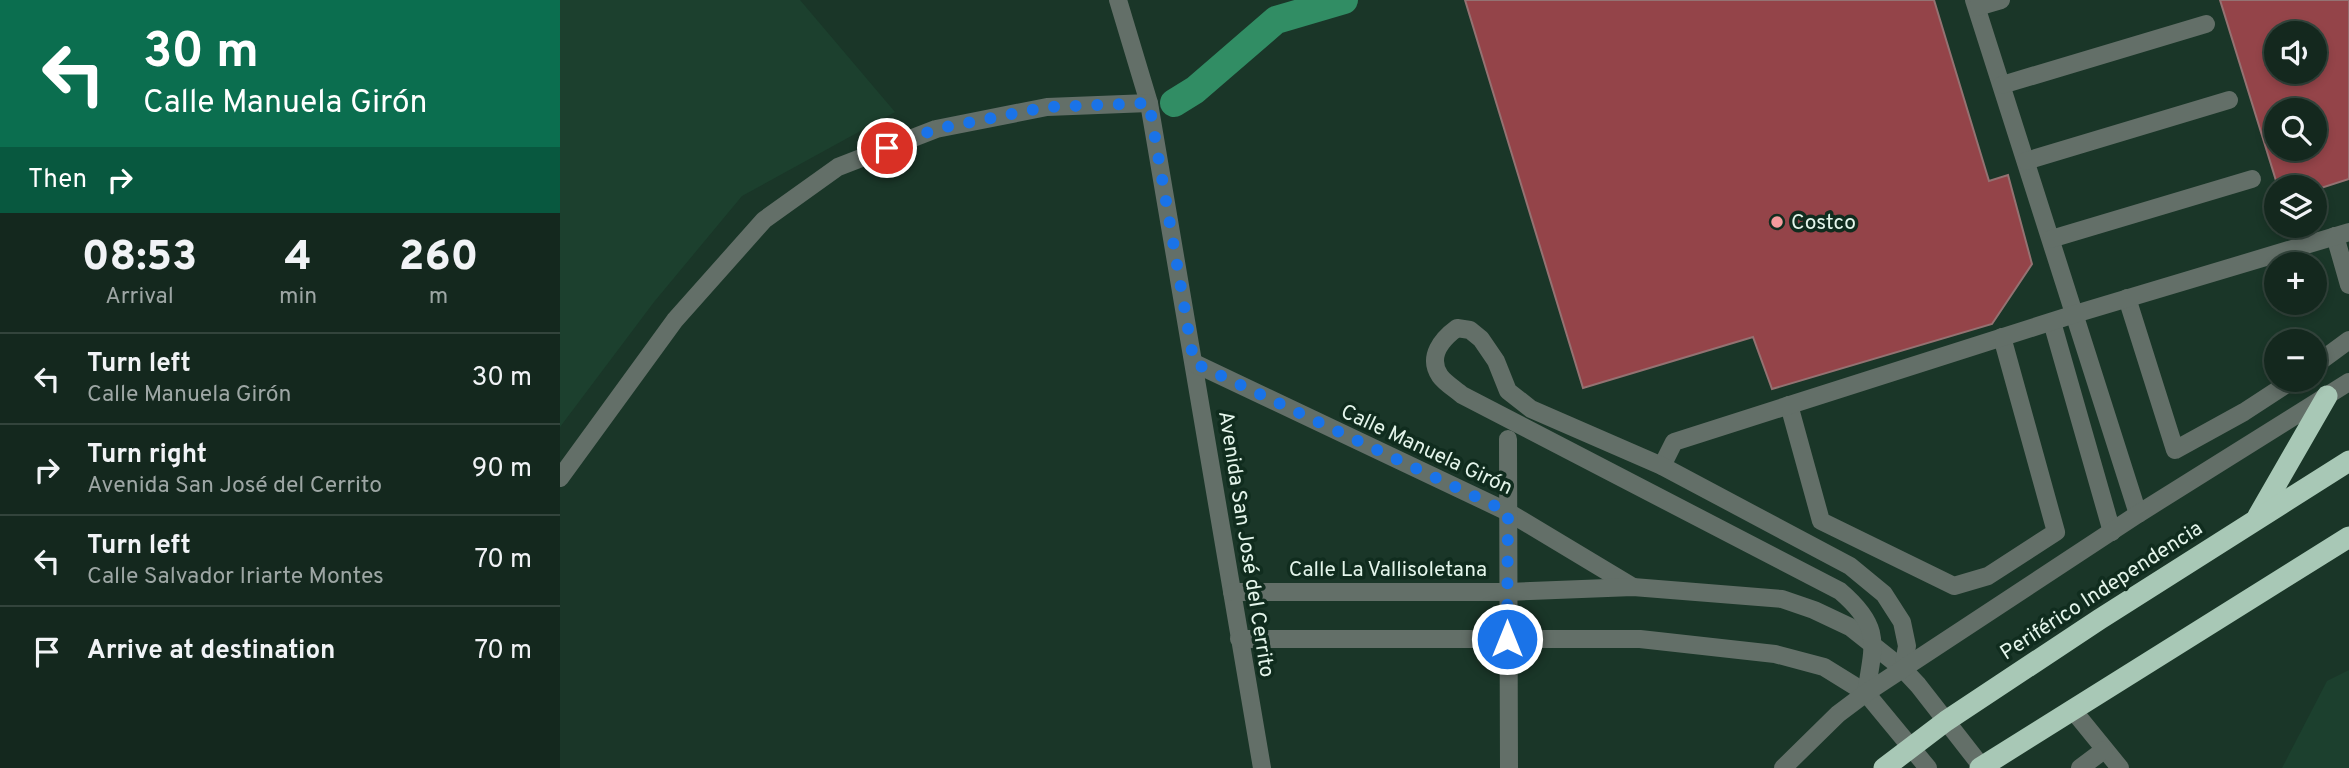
<!DOCTYPE html>
<html lang="en">
<head>
<meta charset="utf-8">
<style>
  :root { --surface:#14281e; --page:#1d3027; --text:#f1f3f6; --muted:#9da6a4; --line:#33443c }
  body { margin:0; font-family:Overpass,sans-serif; background:var(--page); color:var(--text); height:100vh; display:flex; flex-direction:column; font-size:26px; white-space:nowrap }
  * { box-sizing:border-box; margin:0 }
  p { font-size:23px; color:var(--muted) }
  .icon { flex:none; width:38px; height:38px; fill:none; stroke:currentColor; stroke-width:2; stroke-linecap:round; stroke-linejoin:round }
  .map { position:relative; flex:1; overflow:hidden }
  .drawer { display:flex; flex-direction:column; background:var(--surface); width:560px }
  .drawer>* { flex:none }
  .guide { background:#0b6e4f; color:#fff; overflow:hidden }
  .controls { position:absolute; left:1704px; top:21px; display:grid; gap:14px }
  .controls a { display:grid; place-items:center; width:63px; height:63px; border-radius:50%; background:var(--surface); box-shadow:0 4px 10px #0003,0 0 0 2px var(--line); font-size:35px }
  .pin { position:absolute; display:grid; place-items:center; width:60px; height:60px; color:#fff; margin:-30px; border:4px solid #fff; border-radius:50%; box-shadow:0 2px 7px #0007 }
  .me { position:absolute; width:77px; margin:-38px; rotate:0deg; stroke-linejoin:round; filter:drop-shadow(0 0 5px #0008) }
  .turn { display:flex; align-items:center; gap:24px; height:147px; padding:0 28px; font-size:32px }
  .turn .icon { width:91px; height:91px; stroke-width:2.5 }
  .turn b { display:block; font-size:49px; line-height:60px }
  .then { display:flex; align-items:center; height:66px; padding:0 28px; background:#0003; gap:14px; font-size:26px }
  .eta { display:flex; justify-content:space-evenly; align-items:center; height:119px; text-align:center }
  .eta b { font-size:42px; font-weight:800; line-height:49px }
  ul { padding:0; list-style:none }
  li { display:flex; align-items:center; gap:21px; height:91px; padding:0 28px; border-top:2px solid var(--line) }
  li div { flex:1 }
  li b { display:block; font-size:26px }
  li em { font-style:normal }
  main { display:flex; flex:1; min-height:0 }
  .map>svg:first-child { display:block }
</style>
</head>
<body>
<main>
<section class="drawer">
<div class="guide">
<div class="turn"><svg class="icon" aria-label="left" viewBox="0 0 24 24"><path d="M17 20v-9H6M10 6l-5 5 5 5"/></svg><div><b>30 m</b>Calle Manuela Girón</div></div>
<div class="then">Then<svg class="icon" aria-label="right" viewBox="0 0 24 24"><path d="M7 20v-9h11M14 6l5 5-5 5"/></svg></div>
</div>
<div class="eta">
<div><b>08:53</b><p>Arrival</p></div>
<div><b>4</b><p>min</p></div>
<div><b>260</b><p>m</p></div>
</div>
<ul>
<li><svg class="icon" aria-label="left" viewBox="0 0 24 24"><path d="M17 20v-9H6M10 6l-5 5 5 5"/></svg><div><b>Turn left</b><p>Calle Manuela Girón</p></div><em>30 m</em></li>
<li><svg class="icon" aria-label="right" viewBox="0 0 24 24"><path d="M7 20v-9h11M14 6l5 5-5 5"/></svg><div><b>Turn right</b><p>Avenida San José del Cerrito</p></div><em>90 m</em></li>
<li><svg class="icon" aria-label="left" viewBox="0 0 24 24"><path d="M17 20v-9H6M10 6l-5 5 5 5"/></svg><div><b>Turn left</b><p>Calle Salvador Iriarte Montes</p></div><em>70 m</em></li>
<li><svg class="icon" aria-label="arrive" viewBox="0 0 24 24"><path d="M6 21V4h12l-3 4 3 4H6"/></svg><div><b>Arrive at destination</b></div><em>70 m</em></li>
</ul>
</section>
<div class="map">
<svg width="1789" height="768" viewBox="0 0 1789 768">
  <rect width="100%" height="100%" fill="#1a3628"/>
  <g fill="#1c402e">
    <polygon points="0,0 240,0 335,112 182,196 94,302 0,427"/>
    <polygon points="1789,670 1789,768 1722,768 1767,681"/>
  </g>
  <g fill="none" stroke-linecap="round" stroke-linejoin="round">
    <polyline stroke="#318d64" stroke-width="28" points="614,103 635,90 716,20 784,0"/>
  </g>
  <g fill="#944449" stroke="#947272" stroke-width="2" fill-rule="evenodd">
    <polygon points="905,0 1374,0 1429,181 1448,175 1472,264 1432,324 1212,389 1193,337 1023,388"/>
    <path d="M1660 0H1789V179L1755 190V187H1718ZM1717 33H1755V72H1717ZM1717 110H1755V149H1717Z"/>
  </g>
  <g fill="none" stroke-linecap="round" stroke-linejoin="round">
    <g stroke="#636f68" stroke-width="18">
      <polyline points="558,0 589,103 702,768"/>
      <polyline points="1414,0 1578,514"/>
      <polyline points="1417,7 1441,0"/>
      <polyline points="1442,85 1646,24"/>
      <polyline points="1466,161 1669,100"/>
      <polyline points="1775,236 1789,285"/>
      <polyline points="1491,239 1692,179"/>
      <polyline points="1567,298 1615,450 1684,412 1733,380"/>
      <polyline points="1492,322 1552,532"/>
      <polyline points="634,363 948,512 1073,587"/>
      <polyline points="1755,365 1789,340"/>
      <polyline points="1229,405 1261,521 1394,586 1428,576 1496,532 1442,337"/>
      <polyline points="948,439 949,768"/>
      <polyline points="1102,466 1114,442 1515,314 1789,232"/>
      <polyline points="0,478 115,320 204,220 278,167 376,129 487,107 589,103"/>
      <polyline points="672,592 948,592 1073,587 1222,599 1254,610 1290,627 1343,669 1358,685 1422,767"/>
      <polyline points="679,639 1080,639 1215,654 1264,667 1306,693 1368,768"/>
      <path d="M1306 693C1314 643 1322 627 1280 591L902 395C895 389 885 383 880 376 867 357 882 339 897 328L910 330 921 339 936 361 948 391 971 409 1102 466 1290 566 1324 594 1342 622 1347 646 1343 669"/>
      <polyline points="1512,709 1560,768"/>
      <polyline points="1223,768 1278,714 1306,693 1578,514 1789,382"/>
      <polyline points="1520,768 1544,750"/>
    </g>
    <g stroke="#a8c8b6" stroke-width="21">
      <polyline points="1698,516 1767,396"/>
      <polyline points="1324,768 1386,721 1540,619 1789,461"/>
      <polyline points="1420,768 1789,537"/>
    </g>
  </g>
  <g fill="none" stroke-linecap="round" stroke-linejoin="round">
    <polyline stroke="#1a73e8" stroke-width="12" stroke-dasharray="0 21.6" points="327,148 376,129 487,107 589,103 634,363 948,512 947,639"/>
  </g>
  <circle fill="#f59b9d" stroke="#102c1e" stroke-width="2.5" cx="1217" cy="222" r="7"/>
  <g text-anchor="middle" stroke-width="7" stroke-linejoin="round" paint-order="stroke">
    <g font-size="21" fill="#e4f5eb" stroke="#102c1e" text-anchor="start">
      <text x="1231" y="229">Costco</text>
    </g>
    <g font-size="21" fill="#e4f5eb" stroke="#102c1e">
      <text transform="translate(867 449) rotate(25)" y="7">Calle Manuela Girón</text>
      <text transform="translate(687 544) rotate(81)" y="7">Avenida San José del Cerrito</text>
      <text x="828" y="576">Calle La Vallisoletana</text>
      <text transform="translate(1541 590) rotate(-33)" y="7">Periférico Independencia</text>
    </g>
  </g>
</svg>
<div class="controls">
<a><svg class="icon" aria-label="sound" viewBox="0 0 24 24"><path d="M4 9h4l5-4v14l-5-4H4zM17 9q2 3 0 6"/></svg></a>
<a><svg class="icon" aria-label="search" viewBox="0 0 24 24"><circle cx="10" cy="10" r="6"/><path d="M15 15l6 6"/></svg></a>
<a><svg class="icon" aria-label="layers" viewBox="0 0 24 24"><path d="M12 4l9 5-9 5-9-5zM3 14l9 5 9-5"/></svg></a>
<a>+</a>
<a>−</a>
</div>
<div class="pin" style="left:327px;top:148px;background:#d93025"><svg class="icon" aria-label="arrive" viewBox="0 0 24 24"><path d="M6 21V4h12l-3 4 3 4H6"/></svg></div>
<svg class="me" style="left:947px;top:639px" viewBox="-20 -20 40 40"><circle r="17" fill="#1a73e8" stroke="#fff" stroke-width="3"/><path d="M0-11L8 9 0 5-8 9z" fill="#fff"/></svg>
</div>
</main>
</body>
</html>
